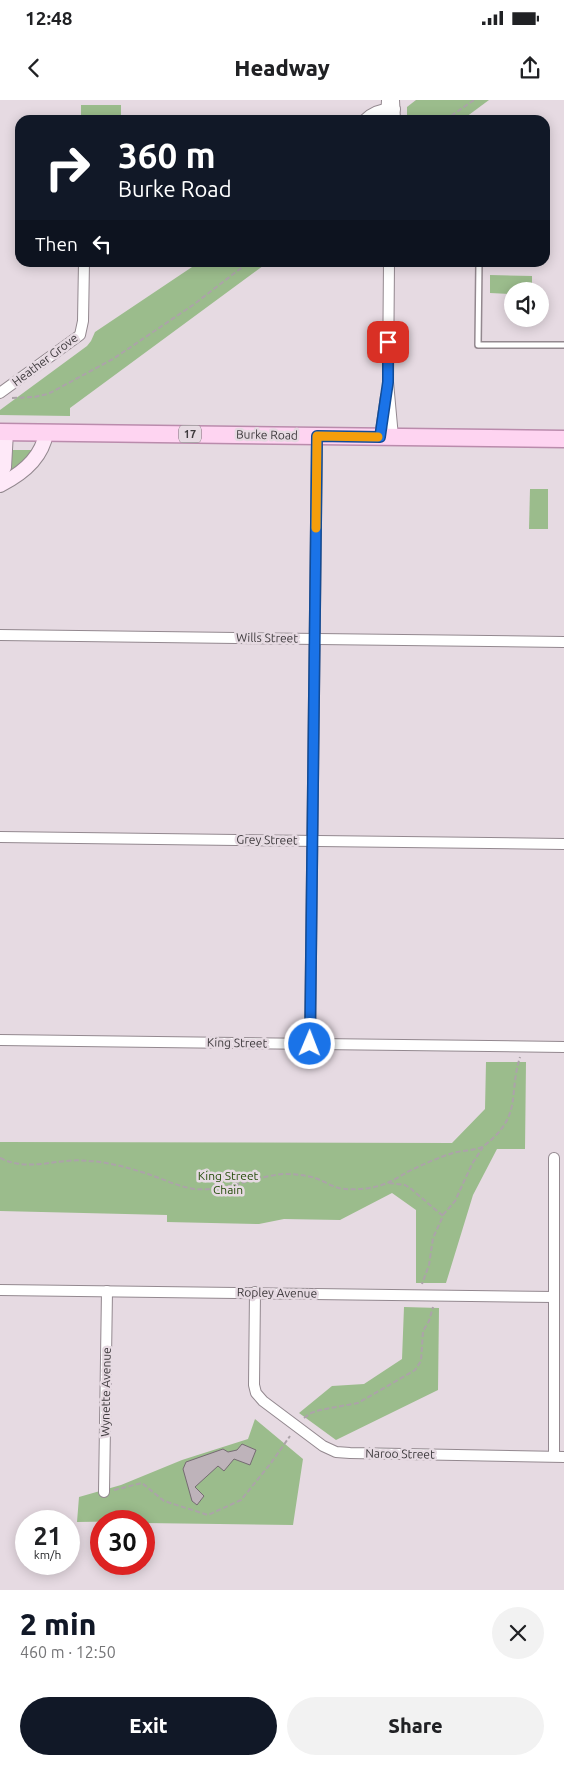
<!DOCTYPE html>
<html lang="en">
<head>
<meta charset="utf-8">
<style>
  :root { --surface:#fff; --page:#f2f2f2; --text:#202124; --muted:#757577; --accent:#111827 }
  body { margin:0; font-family:Ubuntu,sans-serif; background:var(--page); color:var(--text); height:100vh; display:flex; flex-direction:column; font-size:19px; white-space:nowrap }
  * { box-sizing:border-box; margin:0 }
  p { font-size:16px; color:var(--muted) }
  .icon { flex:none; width:28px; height:28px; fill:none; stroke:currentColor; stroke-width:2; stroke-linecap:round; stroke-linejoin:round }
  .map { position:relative; height:1490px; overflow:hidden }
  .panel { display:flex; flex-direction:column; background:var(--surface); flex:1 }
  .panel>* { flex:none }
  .hud { position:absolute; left:15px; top:15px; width:535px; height:152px; border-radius:15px; box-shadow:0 2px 12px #0003; background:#111827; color:#fff; overflow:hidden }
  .tools { position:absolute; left:504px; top:182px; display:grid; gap:10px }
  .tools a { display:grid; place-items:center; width:45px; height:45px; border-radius:50%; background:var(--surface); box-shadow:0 2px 12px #0003; font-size:25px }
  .speed { position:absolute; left:15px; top:1410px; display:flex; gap:10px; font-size:25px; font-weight:700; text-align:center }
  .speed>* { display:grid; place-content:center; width:65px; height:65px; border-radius:50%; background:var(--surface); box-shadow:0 2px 12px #0003; line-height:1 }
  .speed small { font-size:12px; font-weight:400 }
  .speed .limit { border:8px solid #d22; background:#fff; color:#111 }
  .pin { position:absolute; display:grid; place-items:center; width:42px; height:42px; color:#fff; margin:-21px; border-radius:10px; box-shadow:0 2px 8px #0006 }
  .me { position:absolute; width:55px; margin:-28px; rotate:1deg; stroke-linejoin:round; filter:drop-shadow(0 0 4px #0008) }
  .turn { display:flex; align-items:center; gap:18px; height:105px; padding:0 20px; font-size:22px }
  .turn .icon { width:65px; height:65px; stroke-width:2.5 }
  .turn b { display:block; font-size:35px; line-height:42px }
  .then { display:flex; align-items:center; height:48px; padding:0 20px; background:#0003; gap:10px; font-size:19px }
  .round { display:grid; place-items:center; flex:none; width:52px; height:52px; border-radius:26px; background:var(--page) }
  .headline { display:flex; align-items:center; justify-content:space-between; height:85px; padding:0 20px }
  h1 { font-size:30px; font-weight:800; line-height:38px; color:var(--accent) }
  .primary-button { display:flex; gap:10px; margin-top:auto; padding:10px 20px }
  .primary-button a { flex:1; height:58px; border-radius:30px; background:var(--accent); color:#fff; font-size:20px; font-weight:800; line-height:58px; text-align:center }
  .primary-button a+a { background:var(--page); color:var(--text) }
  .status { display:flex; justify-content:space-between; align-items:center; height:35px; padding:0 25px; background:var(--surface); direction:ltr }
  .status svg { height:14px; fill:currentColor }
  header { display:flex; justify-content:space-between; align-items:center; height:65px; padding:0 20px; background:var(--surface); font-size:22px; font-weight:800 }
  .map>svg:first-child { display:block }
</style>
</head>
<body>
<div class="status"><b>12:48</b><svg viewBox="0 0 49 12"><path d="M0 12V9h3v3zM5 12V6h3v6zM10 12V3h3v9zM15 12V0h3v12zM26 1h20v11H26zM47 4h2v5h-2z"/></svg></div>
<header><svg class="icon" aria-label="back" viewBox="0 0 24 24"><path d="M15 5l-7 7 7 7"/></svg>Headway<svg class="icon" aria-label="share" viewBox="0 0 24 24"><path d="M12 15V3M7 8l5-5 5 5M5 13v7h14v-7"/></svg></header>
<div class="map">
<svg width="564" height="1490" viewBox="0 0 564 1490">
  <rect width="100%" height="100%" fill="#e6dae2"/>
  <g fill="#9bbc8c">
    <polygon points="416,0 489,0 462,20 407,20 407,7"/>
    <rect x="81" y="5" width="40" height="15"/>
    <polygon points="198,163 267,163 70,308 70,316 0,315 0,310 87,246 91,241 95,232"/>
    <polygon points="490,175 532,176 532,191 512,191 512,194 490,193"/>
    <polygon points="10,350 38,350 9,376"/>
    <polygon points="530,389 548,389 548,429 529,429"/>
    <polygon points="486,962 526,962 525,1049 497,1049 473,1095 446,1183 416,1183 416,1110 392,1093 340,1120 284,1119 259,1124 167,1122 167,1115 0,1111 0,1042 452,1043 485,1009"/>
    <polygon points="404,1207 439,1208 438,1290 336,1340 299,1313 332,1286 364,1284 402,1259"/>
    <polygon points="255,1319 303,1359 293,1425 144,1423 144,1421 77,1422 79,1397 121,1385 182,1360 248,1339"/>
  </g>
  <polygon fill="#beb3ba" stroke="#756b72" points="242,1344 256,1350 250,1365 234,1359 224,1371 218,1366 195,1387 204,1396 197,1405 192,1401 183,1369 186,1362 223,1349 228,1352 237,1350"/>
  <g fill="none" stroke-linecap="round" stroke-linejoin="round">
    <defs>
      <polyline id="lane" points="479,162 478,245 564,245"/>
      <g id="street">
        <polyline points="394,0 395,20"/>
        <path d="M364 20C373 11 382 8 395 9"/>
        <polyline points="386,20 387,0"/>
        <polyline points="389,162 388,282 393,337"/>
        <polyline points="0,293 80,235 83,221 84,162"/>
        <polyline points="380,337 386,296"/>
        <polyline points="0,535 564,542"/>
        <polyline points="0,737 564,744"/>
        <polyline points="0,940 564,947"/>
        <polyline points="310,944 317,336"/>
        <polyline points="0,1190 554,1197"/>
        <polyline points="255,1192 254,1285 256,1293 263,1301 323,1346 336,1352 350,1353 564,1357"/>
        <polyline points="554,1355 554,1058"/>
        <polyline points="104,1392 107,1191"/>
      </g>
      <g id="secondary">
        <polyline points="0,376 4,367 6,332"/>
        <path d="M0 385C22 374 42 358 46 333"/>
      </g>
      <polyline id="primary" points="0,332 564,339"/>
    </defs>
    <use href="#lane" stroke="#93888f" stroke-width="8"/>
    <use href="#street" stroke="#93888f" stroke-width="12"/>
    <use href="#secondary" stroke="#93888f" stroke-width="16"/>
    <use href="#primary" stroke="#ba8bac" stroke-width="19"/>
    <g stroke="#aca3a9" stroke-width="2" stroke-dasharray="5 2.5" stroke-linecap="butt">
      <polyline points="445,20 474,0"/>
      <polyline points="12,298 34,297 48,294 113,259 193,205 249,162"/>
      <path d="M0 1058C31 1073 57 1057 89 1061 109 1062 129 1068 148 1074 163 1079 179 1087 195 1089 226 1092 254 1076 284 1074 296 1074 307 1075 318 1079 327 1083 336 1089 346 1089 359 1090 376 1088 387 1083 394 1080 401 1076 407 1072 422 1065 437 1058 453 1053 462 1050 478 1051 485 1045 523 1015 508 995 520 957"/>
      <polyline points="389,1083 405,1085 410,1088 443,1116 433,1138 429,1165 422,1184"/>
      <polyline points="443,1115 455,1101 472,1064 483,1047"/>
      <polyline points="304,1318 311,1313 320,1310 358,1303 415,1270 421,1261 423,1231 429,1221 433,1207"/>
      <polyline points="114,1390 142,1383 164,1401 208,1415 241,1400 271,1363 290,1336"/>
    </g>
    <use href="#lane" stroke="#fff" stroke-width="5"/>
    <use href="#street" stroke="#fff" stroke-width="10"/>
    <use href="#secondary" stroke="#fee9f8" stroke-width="14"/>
    <use href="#primary" stroke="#fed4f1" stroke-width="16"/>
  </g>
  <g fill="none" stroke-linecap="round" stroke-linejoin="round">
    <defs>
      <polyline id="route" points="310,944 317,336 380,337 388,282 388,242"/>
    </defs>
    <use href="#route" stroke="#114b97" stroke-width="12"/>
    <use href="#route" stroke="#1a73e8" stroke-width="9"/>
    <polyline stroke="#f59e0b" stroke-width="9" points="316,428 317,336 378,337"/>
  </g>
  <g text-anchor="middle" stroke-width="5" stroke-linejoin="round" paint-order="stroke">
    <rect fill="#e6dae2" stroke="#706a6e" stroke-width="1" x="179" y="325.5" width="22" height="17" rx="4"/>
    <g font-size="11" font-weight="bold" fill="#3e3a3d">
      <text x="190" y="338">17</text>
    </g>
    <g font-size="12" fill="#3e3a3d" stroke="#e6dae2">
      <text transform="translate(45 260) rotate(-37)" y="4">Heather Grove</text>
      <text transform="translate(267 335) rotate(1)" y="4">Burke Road</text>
      <text transform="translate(267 538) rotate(1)" y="4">Wills Street</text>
      <text transform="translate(267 740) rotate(1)" y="4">Grey Street</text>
      <text transform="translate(237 943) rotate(1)" y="4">King Street</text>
      <text transform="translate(277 1193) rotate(1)" y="4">Ropley Avenue</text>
      <text transform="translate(106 1292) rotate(-89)" y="4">Wynette Avenue</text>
      <text transform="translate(400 1354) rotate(1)" y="4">Naroo Street</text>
    </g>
    <g font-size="12" fill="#264d0b" stroke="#e6dae2">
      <text x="228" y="1080">King Street<tspan x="228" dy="14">Chain</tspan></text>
    </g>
  </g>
</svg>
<div class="tools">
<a><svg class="icon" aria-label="sound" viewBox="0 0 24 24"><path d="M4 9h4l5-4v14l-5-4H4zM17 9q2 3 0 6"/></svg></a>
</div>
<div class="speed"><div>21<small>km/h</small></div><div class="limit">30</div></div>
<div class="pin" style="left:388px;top:242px;background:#d93025"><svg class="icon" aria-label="arrive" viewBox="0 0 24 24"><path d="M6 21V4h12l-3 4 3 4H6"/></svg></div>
<svg class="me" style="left:310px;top:944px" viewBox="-20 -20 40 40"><circle r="17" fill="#1a73e8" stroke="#fff" stroke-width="3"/><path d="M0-11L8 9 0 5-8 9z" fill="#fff"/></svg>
<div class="hud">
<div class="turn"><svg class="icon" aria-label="right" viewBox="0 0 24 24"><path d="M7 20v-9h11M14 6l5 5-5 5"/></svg><div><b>360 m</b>Burke Road</div></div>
<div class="then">Then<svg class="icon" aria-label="left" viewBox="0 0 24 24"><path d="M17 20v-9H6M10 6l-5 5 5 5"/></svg></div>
</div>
</div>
<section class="panel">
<div class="headline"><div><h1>2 min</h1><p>460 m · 12:50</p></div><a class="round"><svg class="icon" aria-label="close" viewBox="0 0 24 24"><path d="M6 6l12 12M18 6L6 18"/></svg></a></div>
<div class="primary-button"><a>Exit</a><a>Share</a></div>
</section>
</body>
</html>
